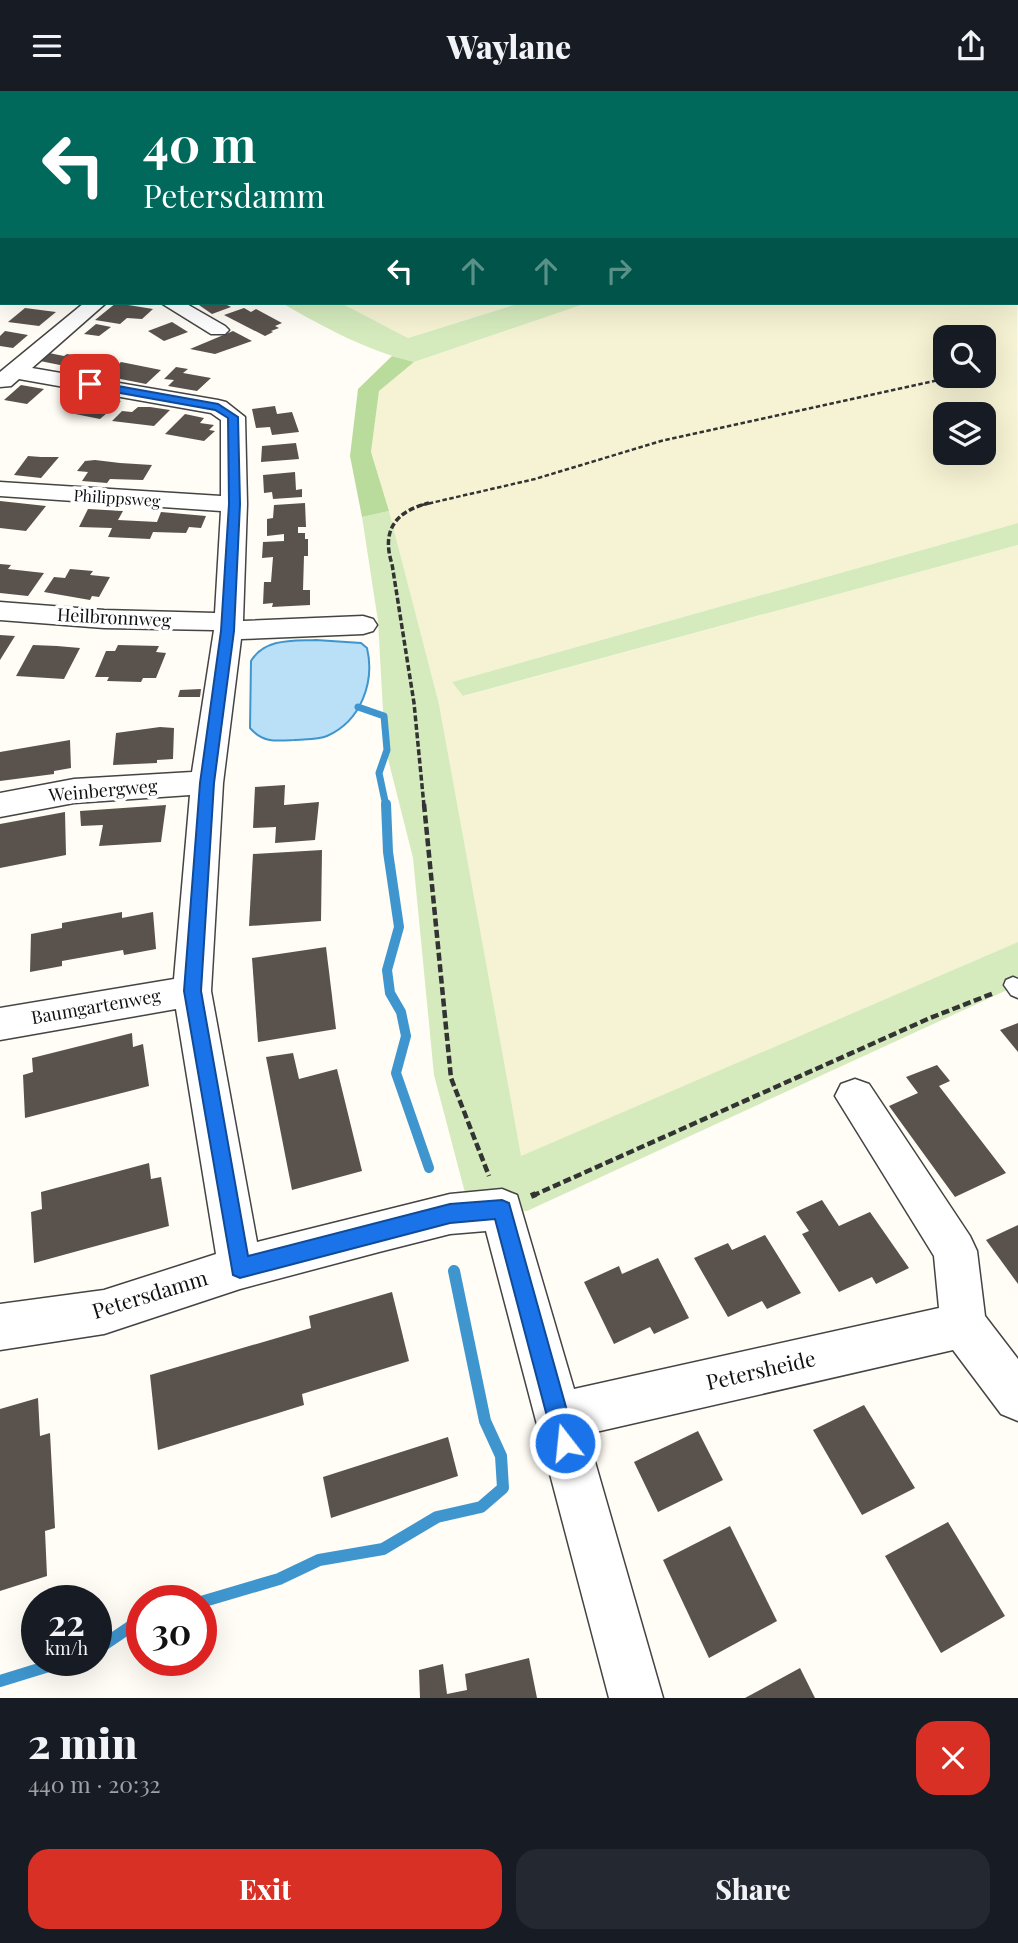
<!DOCTYPE html>
<html lang="en">
<head>
<meta charset="utf-8">
<style>
  :root { --surface:#171b24; --page:#242831; --text:#f1f3f6; --muted:#9ea1a6; --accent:#d93025 }
  body { margin:0; font-family:"Playfair Display",serif; background:var(--page); color:var(--text); height:100vh; display:flex; flex-direction:column; font-size:26px; white-space:nowrap }
  * { box-sizing:border-box; margin:0 }
  p { font-size:23px; color:var(--muted) }
  .icon { flex:none; width:38px; height:38px; fill:none; stroke:currentColor; stroke-width:2; stroke-linecap:round; stroke-linejoin:round }
  .map { position:relative; height:1607px; overflow:hidden }
  .panel { display:flex; flex-direction:column; background:var(--surface); flex:1 }
  .panel>* { flex:none }
  .hud { position:absolute; left:0px; top:0px; width:1018px; height:214px; box-shadow:0 7px 28px #0002; background:#00695c; color:#fff; overflow:hidden }
  .controls { position:absolute; left:933px; top:234px; display:grid; gap:14px }
  .controls a { display:grid; place-items:center; width:63px; height:63px; border-radius:14px; background:var(--surface); box-shadow:0 7px 28px #0002; font-size:35px }
  .speed { position:absolute; left:21px; top:1494px; display:flex; gap:14px; font-size:35px; font-weight:700; text-align:center }
  .speed>* { display:grid; place-content:center; width:91px; height:91px; border-radius:50%; background:var(--surface); box-shadow:0 7px 28px #0002; line-height:1 }
  .speed small { font-size:18px; font-weight:400 }
  .speed .limit { border:10px solid #d22; background:#fff; color:#111 }
  .pin { position:absolute; display:grid; place-items:center; width:60px; height:60px; color:#fff; margin:-30px; border-radius:14px; box-shadow:0 4px 10px #0006 }
  .me { position:absolute; width:77px; margin:-38px; rotate:344deg; stroke-linejoin:round; filter:drop-shadow(0 0 5px #0008) }
  .turn { display:flex; align-items:center; gap:24px; height:147px; padding:0 28px; font-size:32px }
  .turn .icon { width:91px; height:91px; stroke-width:2.5 }
  .turn b { display:block; font-size:49px; line-height:60px }
  .lanes { display:flex; align-items:center; height:66px; padding:0 28px; background:#0003; justify-content:center; gap:35px; direction:ltr }
  .lanes .off { opacity:.35 }
  .round { display:grid; place-items:center; flex:none; width:74px; height:74px; border-radius:21px; background:var(--page) }
  .summary { display:flex; align-items:center; justify-content:space-between; height:119px; padding:0 28px }
  h1 { font-size:42px; font-weight:800; line-height:52px }
  .action { display:flex; gap:14px; margin-top:auto; padding:14px 28px }
  .action a { flex:1; height:80px; border-radius:21px; background:var(--accent); color:#fff; font-size:28px; font-weight:800; line-height:80px; text-align:center }
  .action a+a { background:var(--page); color:var(--text) }
  header { display:flex; justify-content:space-between; align-items:center; height:91px; padding:0 28px; background:var(--surface); font-size:32px; font-weight:800 }
  .map>svg:first-child { display:block }
</style>
</head>
<body>
<header><svg class="icon" aria-label="menu" viewBox="0 0 24 24"><path d="M4 6h16M4 12h16M4 18h16"/></svg>Waylane<svg class="icon" aria-label="share" viewBox="0 0 24 24"><path d="M12 15V3M7 8l5-5 5 5M5 13v7h14v-7"/></svg></header>
<div class="map">
<svg width="1018" height="1607" viewBox="0 0 1018 1607">
  <rect width="100%" height="100%" fill="#fffdf5"/>
  <g fill="#f6f3d4" fill-rule="evenodd">
    <polygon points="219,0 514,0 218,2"/>
    <path d="M1017 180 1018 432 452 591 464 605 1018 454V851L520 1066 439 613 389 420 371 361 379 300 414 271 587 212H1017ZM945 247H984V285H945ZM945 324H984V362H945Z"/>
    <polygon points="341,212 520,212 408,247"/>
  </g>
  <g fill="#d5ebbd">
    <path d="M282 212H341L408 247 520 212H587L414 271C368 260 323 236 282 212Z"/>
    <polygon points="389,420 439,613 521,1065 1018,851 1018,894 527,1120 469,1117 434,984 413,767 385,656 378,530 362,426"/>
    <polygon points="1018,432 1018,454 463,605 452,591"/>
  </g>
  <g fill="#b9dc9c">
    <polygon points="556,0 1018,0 1018,181 1017,2"/>
    <polygon points="392,265 414,271 379,300 371,361 389,420 362,426 350,365 358,298"/>
  </g>
  <path fill="#b9e0f7" stroke="#3f96cf" stroke-width="2" d="M316 549 361 552 367 557C375 591 361 630 327 645 318 649 304 648 294 649 276 650 263 652 250 637L251 570C265 547 293 550 316 549Z"/>
  <g fill="none" stroke-linecap="round" stroke-linejoin="round">
    <g stroke="#3f96cf" stroke-width="4.5">
      <polyline points="908,0 915,2"/>
      <polyline points="17,2 20,0"/>
      <polyline points="38,2 41,0"/>
    </g>
    <polyline stroke="#3f96cf" stroke-width="7" points="358,616 384,625 387,659 379,682 386,715"/>
    <polyline stroke="#3f96cf" stroke-width="10" points="386,713 388,761 399,836 387,879 390,902 401,921 406,945 396,982 429,1077"/>
    <g stroke="#3f96cf" stroke-width="12">
      <polyline points="201,1511 279,1488 319,1469 383,1458 437,1426 481,1416 503,1397 501,1365 485,1330 454,1180"/>
      <polyline points="96,1559 130,1536 142,1532"/>
      <polyline points="0,1590 65,1570"/>
    </g>
  </g>
  <g fill="#5a524d">
    <polygon points="116,212 153,218 142,228 127,227 120,233 95,229"/>
    <polygon points="196,212 223,212 231,216 212,223"/>
    <polygon points="25,217 56,221 39,235 8,231"/>
    <polygon points="244,217 251,221 256,218 282,232 275,235 279,237 271,240 273,241 265,245 224,224"/>
    <polygon points="172,231 188,241 164,250 148,240"/>
    <polygon points="96,233 111,236 99,245 84,243"/>
    <polygon points="5,240 28,244 13,257 0,255 0,245"/>
    <polygon points="233,240 252,250 215,263 190,258"/>
    <polygon points="49,262 64,265 67,263 98,268 85,279 40,270"/>
    <polygon points="121,271 161,279 146,293 105,285"/>
    <polygon points="176,276 188,278 183,282 211,287 197,300 168,295 174,289 164,288"/>
    <polygon points="21,294 44,298 27,313 4,309"/>
    <polygon points="96,305 121,310 100,328 75,323"/>
    <polygon points="275,315 277,323 292,321 299,341 272,344 270,336 256,337 252,318"/>
    <polygon points="138,316 150,316 170,319 154,335 112,330 122,320 132,321"/>
    <polygon points="185,323 204,327 200,332 214,334 209,339 215,340 204,350 165,343"/>
    <polygon points="296,352 299,368 261,371 262,355"/>
    <polygon points="28,365 41,366 59,366 41,387 14,384"/>
    <polygon points="95,369 120,372 152,374 143,389 110,388 107,392 82,390 88,381 77,380 85,370"/>
    <polygon points="295,381 296,399 302,398 302,406 273,408 272,401 264,402 263,384"/>
    <polygon points="0,410 46,415 26,440 0,437"/>
    <polygon points="305,412 306,436 298,436 298,442 305,442 305,448 308,448 308,465 304,465 303,499 310,499 310,514 272,516 273,512 263,513 264,491 271,491 273,466 262,467 263,451 284,450 284,443 267,445 267,428 273,427 274,414"/>
    <polygon points="88,418 123,420 118,429 157,431 161,421 206,425 201,437 189,436 186,442 153,441 150,448 108,446 112,437 79,436"/>
    <polygon points="0,473 11,474 8,478 44,482 28,505 0,502"/>
    <polygon points="70,478 93,480 90,484 110,486 99,506 92,505 90,509 44,501 54,486 65,487"/>
    <polygon points="0,544 15,545 0,569"/>
    <polygon points="33,554 57,555 80,557 64,588 16,585"/>
    <polygon points="118,554 159,555 156,561 166,562 156,587 143,587 141,591 107,590 109,586 95,586 106,560 115,560"/>
    <polygon points="201,598 200,606 178,606 180,599"/>
    <polygon points="160,636 174,637 173,668 157,669 157,672 113,674 116,642"/>
    <polygon points="70,649 71,677 54,680 54,683 0,690 0,661"/>
    <polygon points="285,694 284,714 319,711 315,749 275,752 276,736 253,737 255,696"/>
    <polygon points="166,714 161,751 99,755 103,734 81,735 80,720"/>
    <polygon points="65,721 66,764 0,777 0,733"/>
    <polygon points="322,759 321,830 249,835 253,763"/>
    <polygon points="122,821 122,827 153,821 156,858 124,864 123,859 62,870 62,875 30,881 31,843 62,837 62,832"/>
    <polygon points="326,856 336,938 258,951 252,867"/>
    <polygon points="1018,932 1018,961 1000,939"/>
    <polygon points="132,942 133,956 143,953 149,995 25,1027 23,984 33,981 32,967"/>
    <polygon points="293,962 299,988 337,978 362,1080 292,1099 266,966"/>
    <polygon points="937,974 950,990 939,995 1006,1082 955,1106 889,1015 918,1002 906,986"/>
    <polygon points="149,1072 151,1088 161,1086 169,1135 34,1172 31,1121 42,1118 41,1101"/>
    <polygon points="822,1109 839,1135 870,1121 909,1177 876,1193 872,1186 839,1201 802,1143 809,1140 796,1121"/>
    <polygon points="1018,1134 1018,1193 986,1149"/>
    <polygon points="765,1144 801,1202 767,1218 762,1210 728,1226 694,1167 728,1152 732,1159"/>
    <polygon points="658,1167 689,1227 654,1243 650,1236 614,1253 584,1191 619,1175 622,1183"/>
    <polygon points="392,1201 409,1270 302,1303 304,1314 158,1359 150,1284 311,1237 309,1225"/>
    <polygon points="38,1307 40,1345 50,1342 55,1437 45,1440 47,1485 0,1500 0,1318"/>
    <polygon points="864,1314 915,1397 862,1424 813,1339"/>
    <polygon points="698,1340 723,1389 658,1421 634,1371"/>
    <polygon points="448,1346 458,1385 331,1427 323,1386"/>
    <polygon points="948,1431 1005,1525 941,1562 885,1465"/>
    <polygon points="730,1435 777,1530 709,1567 663,1469"/>
    <polygon points="529,1567 537,1607 420,1607 419,1579 443,1573 447,1603 467,1599 465,1583"/>
    <polygon points="800,1577 815,1607 745,1607"/>
  </g>
  <g fill="none" stroke-linecap="round" stroke-linejoin="round">
    <defs>
      <polygon id="lane" points="1013,886 1018,888 1018,907 1011,904 1004,894 1006,889"/>
      <g id="street">
        <polygon points="84,212 106,212 32,277 218,309 226,311 245,326 247,413 243,530 363,525 373,528 377,534 373,540 363,543 241,548 223,692 211,900 257,1151 450,1103 502,1098 517,1104 574,1298 939,1217 934,1165 835,1005 841,993 855,988 869,993 970,1145 977,1160 985,1225 1018,1268 1018,1330 1001,1323 953,1259 587,1343 663,1607 609,1607 486,1140 450,1143 379,1161 240,1198 104,1243 0,1259 0,1213 104,1199 216,1163 176,918 0,949 0,917 174,888 190,704 74,712 0,726 0,702 74,688 192,681 214,539 104,537 0,529 0,511 104,519 215,522 221,420 0,405 0,391 221,405 221,329 211,322 19,288 11,295 0,296 0,281"/>
        <polygon points="161,212 185,212 225,235 229,239 225,243 211,243"/>
      </g>
      <g id="secondary">
        <polygon points="184,0 200,0 183,2"/>
        <polygon points="0,165 2,165 0,178"/>
      </g>
    </defs>
    <use href="#lane" stroke="#444" stroke-width="3"/>
    <use href="#street" stroke="#444" stroke-width="3"/>
    <use href="#secondary" stroke="#333" stroke-width="4"/>
    <polyline stroke="#333" stroke-width="2" stroke-dasharray="3.5 2" stroke-linecap="butt" points="28,2 31,0"/>
    <polyline stroke="#333" stroke-width="2.5" stroke-dasharray="4.5 2.5" stroke-linecap="butt" points="422,414 535,388 661,350 943,288"/>
    <path stroke="#333" stroke-width="3.5" stroke-dasharray="6 2.5" stroke-linecap="butt" d="M424 715 414 612 392 473C381 439 396 420 429 412"/>
    <g stroke="#333" stroke-width="4.5" stroke-dasharray="8 3.5" stroke-linecap="butt">
      <polyline points="424,713 451,987 489,1085"/>
      <polyline points="532,1105 930,927 994,902"/>
    </g>
    <polyline stroke="#333" stroke-width="6" stroke-dasharray="10 5" stroke-linecap="butt" points="531,1105 536,1103"/>
    <use href="#lane" fill="#fff" fill-rule="evenodd"/>
    <use href="#street" fill="#fff" fill-rule="evenodd"/>
    <use href="#secondary" fill="#fff6b0" fill-rule="evenodd"/>
    <polyline stroke="#c4262e" stroke-width="2.5" points="209,2 211,0"/>
  </g>
  <polygon fill="#1a73e8" stroke="#114b97" stroke-width="2" points="90,290 218,313 238,326 240,413 234,540 214,692 201,900 248,1165 450,1113 502,1109 509,1112 576,1352 573,1360 565,1363 558,1360 554,1352 495,1128 450,1132 240,1187 233,1184 184,900 200,692 221,540 229,413 228,327 215,319 87,296 85,293"/>
  <g text-anchor="middle" stroke-width="7" stroke-linejoin="round" paint-order="stroke">
    <g font-size="16" fill="#111" stroke="#fff">
      <text transform="translate(117 407) rotate(4)" y="6">Philippsweg</text>
    </g>
    <g font-size="18" fill="#111" stroke="#fff">
      <text transform="translate(114 527) rotate(3)" y="6">Heilbronnweg</text>
      <text transform="translate(103 700) rotate(-5)" y="6">Weinbergweg</text>
      <text transform="translate(96 916) rotate(-10)" y="6">Baumgartenweg</text>
    </g>
    <g font-size="21" fill="#111" stroke="#fff">
      <text transform="translate(150 1204) rotate(-17)" y="7">Petersdamm</text>
      <text transform="translate(761 1280) rotate(-13)" y="7">Petersheide</text>
    </g>
  </g>
</svg>
<div class="controls">
<a><svg class="icon" aria-label="search" viewBox="0 0 24 24"><circle cx="10" cy="10" r="6"/><path d="M15 15l6 6"/></svg></a>
<a><svg class="icon" aria-label="layers" viewBox="0 0 24 24"><path d="M12 4l9 5-9 5-9-5zM3 14l9 5 9-5"/></svg></a>
</div>
<div class="speed"><div>22<small>km/h</small></div><div class="limit">30</div></div>
<div class="pin" style="left:90px;top:293px;background:#d93025"><svg class="icon" aria-label="arrive" viewBox="0 0 24 24"><path d="M6 21V4h12l-3 4 3 4H6"/></svg></div>
<svg class="me" style="left:565px;top:1352px" viewBox="-20 -20 40 40"><circle r="17" fill="#1a73e8" stroke="#fff" stroke-width="3"/><path d="M0-11L8 9 0 5-8 9z" fill="#fff"/></svg>
<div class="hud">
<div class="turn"><svg class="icon" aria-label="left" viewBox="0 0 24 24"><path d="M17 20v-9H6M10 6l-5 5 5 5"/></svg><div><b>40 m</b>Petersdamm</div></div>
<div class="lanes"><svg class="icon" aria-label="left" viewBox="0 0 24 24"><path d="M17 20v-9H6M10 6l-5 5 5 5"/></svg><svg class="icon off" aria-label="ahead" viewBox="0 0 24 24"><path d="M12 20V5M6 11l6-6 6 6"/></svg><svg class="icon off" aria-label="ahead" viewBox="0 0 24 24"><path d="M12 20V5M6 11l6-6 6 6"/></svg><svg class="icon off" aria-label="right" viewBox="0 0 24 24"><path d="M7 20v-9h11M14 6l5 5-5 5"/></svg></div>
</div>
</div>
<section class="panel">
<div class="summary"><div><h1>2 min</h1><p>440 m · 20:32</p></div><a class="round" style="background:#d93025;color:#fff"><svg class="icon" aria-label="close" viewBox="0 0 24 24"><path d="M6 6l12 12M18 6L6 18"/></svg></a></div>
<div class="action"><a>Exit</a><a>Share</a></div>
</section>
</body>
</html>
